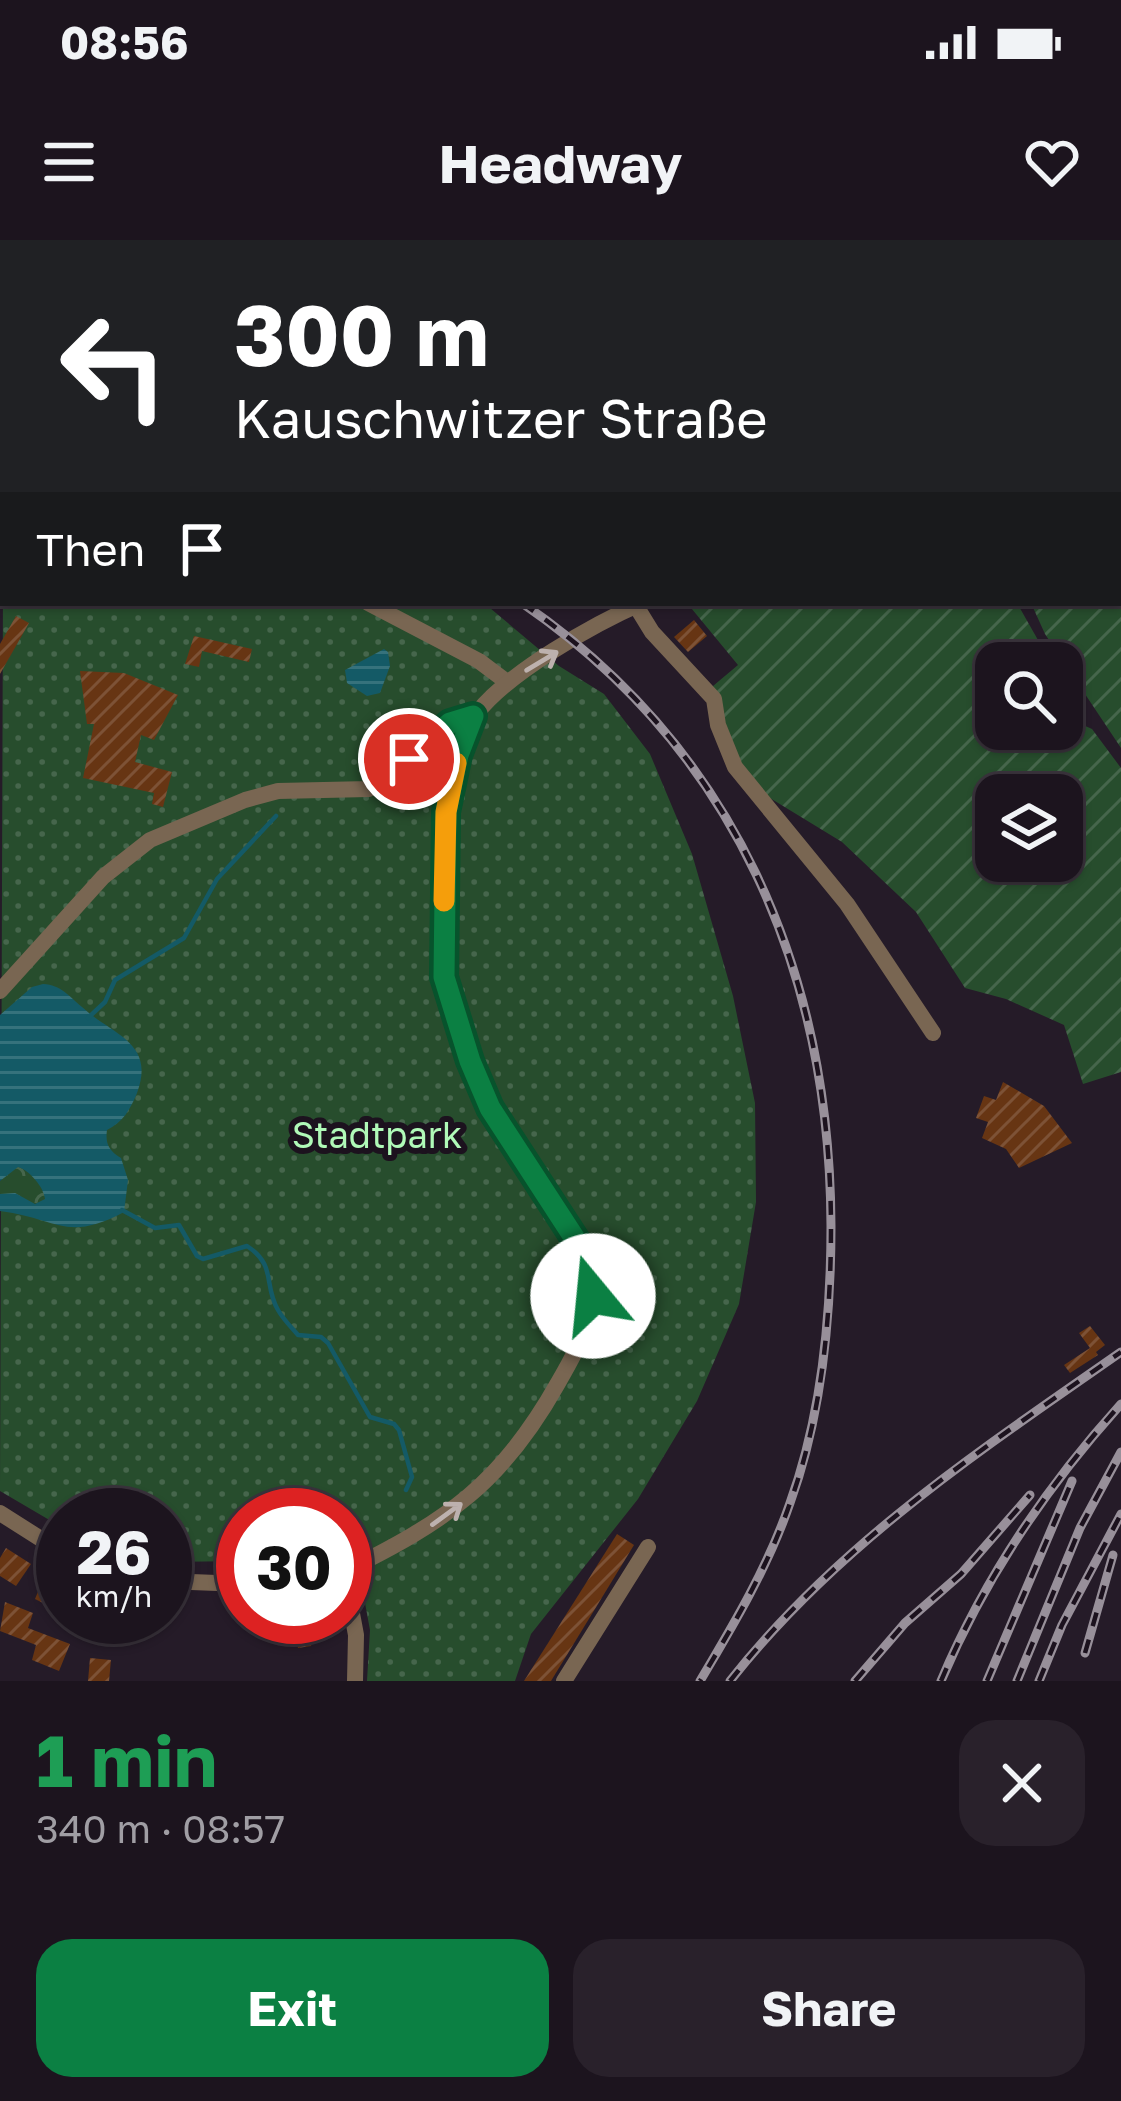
<!DOCTYPE html>
<html lang="en">
<head>
<meta charset="utf-8">
<style>
  :root { --surface:#1c141e; --page:#29212b; --text:#f1f3f6; --muted:#a09ea4; --line:#3a333c; --accent:#0b8043 }
  body { margin:0; font-family:"Golos Text",sans-serif; background:var(--page); color:var(--text); height:100vh; display:flex; flex-direction:column; font-size:45px; white-space:nowrap }
  * { box-sizing:border-box; margin:0 }
  p { font-size:39px; color:var(--muted) }
  .icon { flex:none; width:66px; height:66px; fill:none; stroke:currentColor; stroke-width:2; stroke-linecap:round; stroke-linejoin:round }
  .map { position:relative; height:1441px; overflow:hidden }
  .details { display:flex; flex-direction:column; background:var(--surface); flex:1 }
  .details>* { flex:none }
  .top-card { position:absolute; left:0px; top:0px; width:1122px; height:366px; box-shadow:0 3px 9px #0004,0 0 0 3px var(--line); background:#202124; color:#fff; overflow:hidden }
  .fabs { position:absolute; left:975px; top:402px; display:grid; gap:24px }
  .fabs a { display:grid; place-items:center; width:108px; height:108px; border-radius:24px; background:var(--surface); box-shadow:0 3px 9px #0004,0 0 0 3px var(--line); font-size:60px }
  .speed { position:absolute; left:36px; top:1248px; display:flex; gap:24px; font-size:60px; font-weight:700; text-align:center }
  .speed>* { display:grid; place-content:center; width:156px; height:156px; border-radius:50%; background:var(--surface); box-shadow:0 3px 9px #0004,0 0 0 3px var(--line); line-height:1 }
  .speed small { font-size:30px; font-weight:400 }
  .speed .limit { border:18px solid #d22; background:#fff; color:#111 }
  .pin { position:absolute; display:grid; place-items:center; width:102px; height:102px; color:#fff; margin:-51px; border:6px solid #fff; border-radius:50%; box-shadow:0 3px 12px #0007 }
  .me { position:absolute; width:132px; margin:-66px; rotate:343deg; stroke-linejoin:round; filter:drop-shadow(0 0 9px #0008) }
  .turn { display:flex; align-items:center; gap:42px; height:252px; padding:0 36px; font-size:54px }
  .turn .icon { width:156px; height:156px; stroke-width:2.5 }
  .turn b { display:block; font-size:84px; line-height:102px }
  .then { display:flex; align-items:center; height:114px; padding:0 36px; background:#0003; gap:24px; font-size:45px }
  .round { display:grid; place-items:center; flex:none; width:126px; height:126px; border-radius:36px; background:var(--page) }
  .overview { display:flex; align-items:center; justify-content:space-between; height:204px; padding:0 36px }
  h1 { font-size:72px; font-weight:700; line-height:90px; color:#1e9e55 }
  .action { display:flex; gap:24px; margin-top:auto; padding:24px 36px }
  .action a { flex:1; height:138px; border-radius:36px; background:var(--accent); color:#fff; font-size:48px; font-weight:700; line-height:138px; text-align:center }
  .action a+a { background:var(--page); color:var(--text) }
  .status { display:flex; justify-content:space-between; align-items:center; height:84px; padding:0 60px; background:var(--surface); direction:ltr }
  .status svg { height:33px; fill:currentColor }
  header { display:flex; justify-content:space-between; align-items:center; height:156px; padding:0 36px; background:var(--surface); font-size:54px; font-weight:700 }
  .map>svg:first-child { display:block }
</style>
</head>
<body>
<div class="status"><b>08:56</b><svg viewBox="0 0 49 12"><path d="M0 12V9h3v3zM5 12V6h3v6zM10 12V3h3v9zM15 12V0h3v12zM26 1h20v11H26zM47 4h2v5h-2z"/></svg></div>
<header><svg class="icon" aria-label="menu" viewBox="0 0 24 24"><path d="M4 6h16M4 12h16M4 18h16"/></svg>Headway<svg class="icon" aria-label="heart" viewBox="0 0 24 24"><path d="M12 20l-8-8c-3-5 5-10 8-4 3-6 11-1 8 4z"/></svg></header>
<div class="map">
<svg width="1121" height="1441" viewBox="0 0 1121 1441">
  <defs>
    <pattern id="grass-dots" width="8" height="8" patternUnits="userSpaceOnUse" patternTransform="scale(3)"><rect width="8" height="8" fill="#274d2d"/><path d="M2 2h.1M6 6h.1" fill="none" stroke="#46664c" stroke-width="1.8" stroke-linecap="round"/></pattern>
    <pattern id="forest-crowns" width="20" height="18" patternUnits="userSpaceOnUse" patternTransform="scale(3)"><rect width="20" height="18" fill="#274d2d"/><path d="M2 6a3 3 0 1 1 6 0M12 15a3 3 0 1 1 6 0" fill="none" stroke="#46664c"/></pattern>
    <pattern id="garden-furrows" width="10" height="10" patternUnits="userSpaceOnUse" patternTransform="scale(3)"><rect width="10" height="10" fill="#274d2d"/><path d="M-1 1l2-2M0 10L10 0M9 11l2-2" fill="none" stroke="#46664c"/></pattern>
    <pattern id="water-rules" width="6" height="5" patternUnits="userSpaceOnUse" patternTransform="scale(3)"><rect width="6" height="5" fill="#145a66"/><path d="M0 2.5h6" fill="none" stroke="#36727c"/></pattern>
    <pattern id="building-hatch" width="6" height="6" patternUnits="userSpaceOnUse" patternTransform="scale(3)"><rect width="6" height="6" fill="#673513"/><path d="M-1 1l2-2M0 6l6-6M5 7l2-2" fill="none" stroke="#7d5236"/></pattern>
  </defs>
  <rect width="100%" height="100%" fill="#251b28"/>
  <polygon fill="url(#grass-dots)" points="3,343 3,363 484,363 559,426 604,454 650,514 692,614 733,756 755,863 756,962 739,1064 697,1161 638,1259 531,1394 515,1441 367,1441 370,1390 355,1309 345,1309 345,1275 243,1275 243,1321 165,1322 165,1275 63,1275 63,1288 0,1251"/>
  <path fill="url(#forest-crowns)" d="M18 927C29 930 44 947 45 960L35 964 15 953 0 954V941Z"/>
  <g fill="url(#garden-furrows)" fill-rule="evenodd">
    <polygon points="1119,183 1121,183 1121,508 1045,394 1031,363 1119,363"/>
    <path d="M687 363H1017L1051 423H996V489H1062V441L1083 485 1092 489 1121 528V832L1083 844 1064 785 1006 759 965 748 916 672 842 602 765 555 736 521 713 446 738 425ZM996 555H1062V621H996Z"/>
  </g>
  <g fill="url(#water-rules)">
    <polygon points="384,409 388,412 390,426 380,453 367,456 347,443 345,430"/>
    <path d="M43 744C61 745 69 756 82 767 112 795 156 802 137 853 130 870 123 882 107 890 105 903 109 911 121 918L128 940 124 972C66 1003 57 978 0 971V954L15 953 35 964 45 959C44 947 29 930 18 927L0 941V775L32 747Z"/>
  </g>
  <g fill="none" stroke-linecap="round" stroke-linejoin="round">
    <g stroke="#145a66" stroke-width="4.5">
      <polyline points="88,778 105,762 115,740 184,698 217,639 276,576"/>
      <path d="M122 970 155 988 179 985 197 1016 203 1019 247 1006C277 1026 263 1044 278 1070 283 1079 291 1087 298 1095L321 1097 328 1103 370 1177 394 1184 399 1190 412 1237 406 1250"/>
    </g>
  </g>
  <g fill="url(#building-hatch)">
    <polygon points="16,376 29,383 0,434 0,404"/>
    <polygon points="694,380 707,396 688,412 674,397"/>
    <polygon points="194,396 252,409 249,422 202,411 199,427 185,424"/>
    <polygon points="80,431 124,433 178,455 154,500 141,495 135,522 172,532 163,567 152,564 154,553 83,538 94,484 87,484"/>
    <polygon points="1003,842 1044,866 1072,903 1019,928 1006,909 982,898 988,882 976,878 984,856 996,860"/>
    <polygon points="1090,1086 1105,1105 1096,1112 1098,1115 1070,1133 1064,1125 1090,1108 1079,1093"/>
    <polygon points="617,1294 634,1305 551,1441 524,1441"/>
    <polygon points="6,1308 31,1324 16,1346 0,1336 0,1318"/>
    <polygon points="46,1332 63,1339 63,1373 35,1359"/>
    <polygon points="5,1362 33,1373 28,1388 70,1404 59,1431 32,1420 36,1405 0,1391"/>
    <polygon points="291,1377 329,1377 332,1391 314,1395 311,1406 298,1408"/>
    <polygon points="90,1418 111,1420 109,1441 88,1441"/>
  </g>
  <g fill="none" stroke-linecap="round" stroke-linejoin="round">
    <g stroke="#796652" stroke-width="16">
      <polyline points="84,3 85,0"/>
      <polyline points="0,13 3,7"/>
      <polyline points="1119,129 1121,128"/>
      <polyline points="0,335 3,331"/>
      <polyline points="368,363 479,421 507,442"/>
      <polyline points="636,366 652,392 714,459 718,485 735,527 847,664 933,793"/>
      <polyline points="0,751 103,637 150,600 245,560 278,551 369,549 400,528 450,483 473,476"/>
      <polyline points="0,1273 63,1313"/>
      <path d="M345 1331C447 1281 502 1243 558 1143 573 1117 589 1089 592 1059 599 999 518 921 491 869 471 829 452 784 445 740 436 686 442 516 477 473 509 432 594 384 642 363"/>
      <polyline points="345,1336 356,1395 355,1441"/>
      <polyline points="165,1341 243,1344"/>
      <polyline points="564,1441 648,1307"/>
    </g>
    <defs>
      <g id="rail">
        <polyline points="0,246 3,246"/>
        <path d="M522 363C735 509 830 732 831 986 831 1079 822 1175 790 1263 768 1327 734 1384 700 1441"/>
        <polyline points="1085,1413 1113,1315"/>
        <path d="M730 1441C838 1304 979 1211 1121 1112"/>
        <polyline points="855,1441 905,1383 961,1334 1030,1255"/>
        <path d="M941 1441C984 1339 1047 1246 1121 1164"/>
        <polyline points="987,1441 1072,1241"/>
        <polyline points="1017,1441 1080,1288 1121,1212"/>
        <polyline points="1039,1441 1062,1385 1121,1274"/>
      </g>
    </defs>
    <use href="#rail" stroke="#98909a" stroke-width="9"/>
    <use href="#rail" stroke="#1c121e" stroke-width="4.5" stroke-dasharray="14" stroke-linecap="butt"/>
  </g>
  <defs><path id="oneway-shaft" d="M-6 0H5M1.5-3L5.5 0L1.5 3" fill="none" stroke-width="1.6" stroke-linecap="round" stroke-linejoin="round" transform="scale(3)"/></defs>
  <g stroke="#bdb1ae">
    <use href="#oneway-shaft" transform="translate(542 421) rotate(-31)"/>
    <use href="#oneway-shaft" transform="translate(447 1274) rotate(-36)"/>
  </g>
  <g fill="none" stroke-linecap="round" stroke-linejoin="round">
    <defs>
      <polyline id="route" points="409,519 450,483 473,476 458,515 446,572 444,737 470,821 490,868 579,1005 593,1056"/>
    </defs>
    <use href="#route" stroke="#07532c" stroke-width="30"/>
    <use href="#route" stroke="#0b8043" stroke-width="21"/>
    <polyline stroke="#f59e0b" stroke-width="21" points="444,661 446,572 456,523"/>
  </g>
  <g text-anchor="middle" stroke-width="12" stroke-linejoin="round" paint-order="stroke">
    <g font-size="36" fill="#b0fab8" stroke="#1c121e">
      <text x="377" y="908">Stadtpark</text>
    </g>
  </g>
</svg>
<div class="fabs">
<a><svg class="icon" aria-label="search" viewBox="0 0 24 24"><circle cx="10" cy="10" r="6"/><path d="M15 15l6 6"/></svg></a>
<a><svg class="icon" aria-label="layers" viewBox="0 0 24 24"><path d="M12 4l9 5-9 5-9-5zM3 14l9 5 9-5"/></svg></a>
</div>
<div class="speed"><div>26<small>km/h</small></div><div class="limit">30</div></div>
<div class="pin" style="left:409px;top:519px;background:#d93025"><svg class="icon" aria-label="arrive" viewBox="0 0 24 24"><path d="M6 21V4h12l-3 4 3 4H6"/></svg></div>
<svg class="me" style="left:593px;top:1056px" viewBox="-20 -20 40 40"><circle r="19" fill="#fff"/><path d="M0-13L10 11 0 6-10 11z" fill="#0b8043"/></svg>
<div class="top-card">
<div class="turn"><svg class="icon" aria-label="left" viewBox="0 0 24 24"><path d="M17 20v-9H6M10 6l-5 5 5 5"/></svg><div><b>300 m</b>Kauschwitzer Straße</div></div>
<div class="then">Then<svg class="icon" aria-label="arrive" viewBox="0 0 24 24"><path d="M6 21V4h12l-3 4 3 4H6"/></svg></div>
</div>
</div>
<section class="details">
<div class="overview"><div><h1>1 min</h1><p>340 m · 08:57</p></div><a class="round"><svg class="icon" aria-label="close" viewBox="0 0 24 24"><path d="M6 6l12 12M18 6L6 18"/></svg></a></div>
<div class="action"><a>Exit</a><a>Share</a></div>
</section>
</body>
</html>
